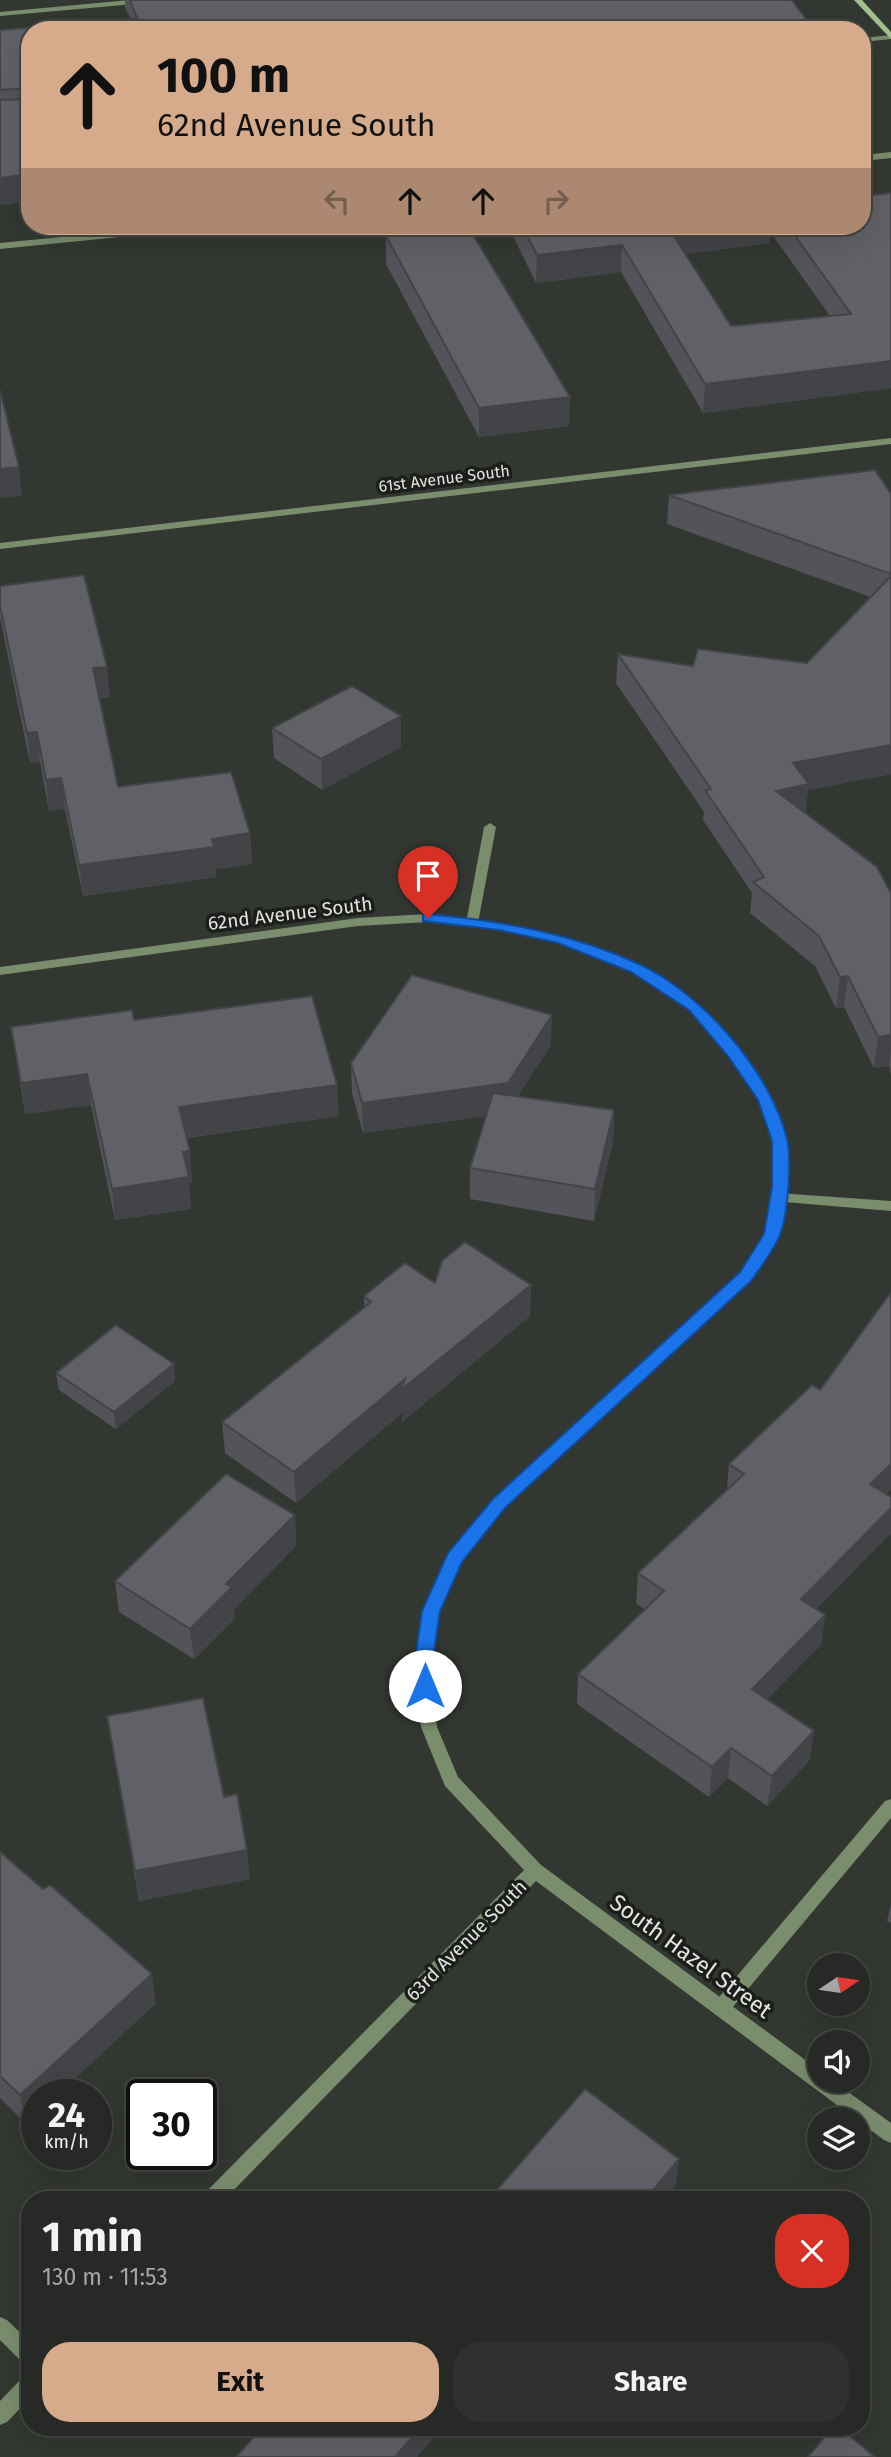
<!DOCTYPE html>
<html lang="en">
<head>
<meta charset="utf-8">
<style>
  :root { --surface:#262925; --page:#2e312d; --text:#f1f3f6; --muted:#a4a6a7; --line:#424542; --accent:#d6ab8b }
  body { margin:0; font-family:"Fira Sans",sans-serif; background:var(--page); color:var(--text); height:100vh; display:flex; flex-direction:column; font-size:26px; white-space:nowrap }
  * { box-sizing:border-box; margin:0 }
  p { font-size:23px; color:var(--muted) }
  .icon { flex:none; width:38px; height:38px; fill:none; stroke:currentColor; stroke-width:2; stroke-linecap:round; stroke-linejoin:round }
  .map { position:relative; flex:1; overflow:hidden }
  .drawer { position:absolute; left:21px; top:2191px; width:849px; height:245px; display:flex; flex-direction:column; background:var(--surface); border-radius:28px; box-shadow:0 7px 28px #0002,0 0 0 2px var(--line) }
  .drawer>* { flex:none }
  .banner { position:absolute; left:21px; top:21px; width:850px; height:214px; border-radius:28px; box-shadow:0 7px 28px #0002,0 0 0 2px var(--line); background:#d6ab8b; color:#111; overflow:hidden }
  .needle { width:46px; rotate:77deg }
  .fabs { position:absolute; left:807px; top:1953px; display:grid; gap:14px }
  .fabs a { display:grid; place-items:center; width:63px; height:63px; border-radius:50%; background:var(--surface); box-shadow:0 7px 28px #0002,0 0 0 2px var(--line); font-size:35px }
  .speed { position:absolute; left:21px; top:2079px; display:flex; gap:14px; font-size:35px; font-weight:700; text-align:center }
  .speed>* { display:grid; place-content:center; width:91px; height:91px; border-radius:50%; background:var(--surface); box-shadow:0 7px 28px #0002,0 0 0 2px var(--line); line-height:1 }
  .speed small { font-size:18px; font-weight:400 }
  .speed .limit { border:4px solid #111; border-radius:10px; background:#fff; color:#111 }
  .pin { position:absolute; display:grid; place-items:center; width:60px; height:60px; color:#fff; margin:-72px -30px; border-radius:50% 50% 50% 0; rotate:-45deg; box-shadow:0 0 7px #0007 }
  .pin .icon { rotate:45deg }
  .me { position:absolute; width:77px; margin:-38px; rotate:0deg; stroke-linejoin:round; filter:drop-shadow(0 0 5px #0008) }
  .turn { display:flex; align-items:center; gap:24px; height:147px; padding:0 21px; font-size:32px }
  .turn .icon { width:91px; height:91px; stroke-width:2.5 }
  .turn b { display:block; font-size:49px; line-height:60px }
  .lanes { display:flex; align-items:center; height:66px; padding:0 21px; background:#0003; justify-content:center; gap:35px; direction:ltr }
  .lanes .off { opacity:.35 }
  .round { display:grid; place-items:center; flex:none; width:74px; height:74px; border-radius:28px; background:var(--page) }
  .head { display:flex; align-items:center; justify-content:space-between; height:119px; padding:0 21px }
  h1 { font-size:42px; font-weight:700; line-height:52px }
  .action { display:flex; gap:14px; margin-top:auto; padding:14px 21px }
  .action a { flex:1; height:80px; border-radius:28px; background:var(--accent); color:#111; font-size:28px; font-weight:700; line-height:80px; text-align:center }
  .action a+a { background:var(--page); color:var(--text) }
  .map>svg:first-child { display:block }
</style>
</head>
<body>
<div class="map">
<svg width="891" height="2457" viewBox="0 0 891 2457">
  <rect width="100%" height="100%" fill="#333731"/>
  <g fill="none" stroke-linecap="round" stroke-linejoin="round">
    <g fill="#7a8d6d" fill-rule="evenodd">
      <polygon points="891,35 891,39 863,42 863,38"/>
      <polygon points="490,823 496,827 478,923 472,927 466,923 484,827"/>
      <polygon points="778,1193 891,1201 891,1211 773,1201 771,1198"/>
      <polygon points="891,1799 891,1818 727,2014 721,2016 715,2014 712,2008 715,2002 885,1801"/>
    </g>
    <g fill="#7a8d6d" fill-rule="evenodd">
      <polygon points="130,0 161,0 157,2 0,16 0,12"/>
      <polygon points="891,152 891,158 863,161 863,155"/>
      <polygon points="174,226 204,226 199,229 0,249 0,243"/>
      <polygon points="891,438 891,444 0,549 0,543"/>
      <path d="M428 914C501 922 572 933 639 965 700 994 770 1073 786 1139 791 1159 786 1215 779 1234 773 1250 760 1265 751 1280L504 1507 461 1561 439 1611 431 1666 437 1727 458 1777 541 1865 819 2070V2081H833L891 2123V2143L884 2140 536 1881 224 2200H202L204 2194 524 1870 445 1786 421 1727 415 1666 423 1611 449 1554 494 1499 741 1272 765 1234 773 1187V1141L758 1100 729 1055 689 1010 632 971 558 942 499 930 428 922 358 926 0 975V967L358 918Z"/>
      <polygon points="0,2317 7,2320 30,2342 30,2366 23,2363 0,2340"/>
      <polygon points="30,2374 30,2398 7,2422 0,2425 0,2401 23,2377"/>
    </g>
    <polygon fill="#a1bf8b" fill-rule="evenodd" points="854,0 862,0 891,32 891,39"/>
  </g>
  <g fill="#535359">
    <polygon points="125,0 792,0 30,30 30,201 0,205 0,30 130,18 125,7"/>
    <polygon points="508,226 771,226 769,243 685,254 731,326 830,316 771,233 772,226 863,226 891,388 703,413 621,272 536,283"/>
    <polygon points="386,236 569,426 479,437 386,264"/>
    <polygon points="891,494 891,774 808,790 805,813 891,893 891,1076 889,1066 874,1068 844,1007 836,1008 815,966 750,913 752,893 703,820 704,812 616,683 618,654 693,666 807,663 871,597 667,524 669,495"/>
    <polygon points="0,586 110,697 99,698 118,787 250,833 252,864 216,869 216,877 83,896 65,809 49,811 40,762 30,763 0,618"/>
    <polygon points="272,728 401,747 322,790 274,758"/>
    <polygon points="134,1020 339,1116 187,1138 192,1182 189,1183 191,1209 115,1220 91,1105 25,1114 11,1027"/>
    <polygon points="551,1045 518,1096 614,1110 613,1142 594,1221 470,1199 470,1168 486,1116 363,1133 352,1093 351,1063"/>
    <polygon points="435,1283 531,1285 530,1316 402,1422 402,1413 296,1503 225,1453 222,1422 364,1307 364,1296"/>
    <polygon points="891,1292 891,1489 886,1494 891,1533 816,1609 825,1615 821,1645 767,1699 814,1731 809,1761 767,1806 728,1778 709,1797 577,1704 578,1674 645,1610 636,1603 638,1573 727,1490 729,1464 820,1390"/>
    <polygon points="56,1373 175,1381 116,1429 59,1390"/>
    <polygon points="295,1515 296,1546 234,1609 235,1618 194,1659 119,1612 115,1581"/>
    <polygon points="107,1716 224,1797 250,1879 139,1901"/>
    <polygon points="0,1852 156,2003 57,2095 37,2095 37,2114 26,2124 0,2098"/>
    <polygon points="891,1904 891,1923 887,1921"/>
  </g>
  <g fill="#434448">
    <polygon points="30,174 30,201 0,205 0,178"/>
    <polygon points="691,226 771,226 769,243 668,256 669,228"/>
    <polygon points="622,245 621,272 536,283 537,255"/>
    <polygon points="891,361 891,388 703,413 705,384"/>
    <polygon points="570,397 569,426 479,437 479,408"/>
    <polygon points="19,467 22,496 0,498 0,469"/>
    <polygon points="107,667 110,697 96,698 93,668"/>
    <polygon points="401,716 401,747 322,790 321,759"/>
    <polygon points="37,732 40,762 30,763 27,733"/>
    <polygon points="891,745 891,774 808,790 805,814 776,791 793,763"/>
    <polygon points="61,778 65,809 49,811 46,780"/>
    <polygon points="250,833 252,864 216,869 216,877 83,896 79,865 212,839"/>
    <polygon points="848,976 844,1007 836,1008 840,977"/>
    <polygon points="552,1015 551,1045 507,1113 363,1133 362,1103"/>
    <polygon points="891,1035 891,1049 889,1066 874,1068 878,1037"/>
    <polygon points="87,1074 91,1105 25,1114 21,1083"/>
    <polygon points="337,1085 339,1116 182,1138 179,1107"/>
    <polygon points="614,1110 613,1142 594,1221 595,1189"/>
    <polygon points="190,1151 192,1182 189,1183 191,1209 115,1220 112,1189 183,1152"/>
    <polygon points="531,1285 530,1316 402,1422 402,1413 296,1503 294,1472 405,1379"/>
    <polygon points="174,1364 175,1381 116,1429 114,1412"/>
    <polygon points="891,1464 891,1489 865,1515 870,1484"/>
    <polygon points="891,1508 891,1533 797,1629 801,1599"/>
    <polygon points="295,1515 296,1546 234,1609 235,1618 194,1659 190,1629 226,1584"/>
    <polygon points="825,1615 821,1645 748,1719 752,1689"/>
    <polygon points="814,1731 809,1761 767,1806 772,1776"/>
    <polygon points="731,1748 728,1778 709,1797 712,1767"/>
    <polygon points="247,1850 250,1879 139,1901 135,1871"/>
    <polygon points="152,1974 156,2003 57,2095 37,2095 37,2114 26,2124 20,2095"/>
    <polygon points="679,2159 676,2185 664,2200 645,2200"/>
    <polygon points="421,2427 443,2427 417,2457 395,2457"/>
  </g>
  <g fill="#606167" stroke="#434448" stroke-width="2">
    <polygon points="130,0 792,0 814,30 30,30 30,91 27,88 0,90 0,30 137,18"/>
    <polygon points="30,91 30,174 0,178 0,100 27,99"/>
    <polygon points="891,193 891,361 705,384 622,245 537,255 522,226 691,226 669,228 731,326 851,314 788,226 863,226 863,196"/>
    <polygon points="468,226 570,397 479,408 386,236"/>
    <polygon points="0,390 19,467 0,469"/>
    <polygon points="875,470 891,494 891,574 669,495"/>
    <polygon points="84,575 107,667 93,668 118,787 231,772 250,833 212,839 214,847 79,865 61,778 46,780 37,732 27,733 0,606 0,586"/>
    <polygon points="891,576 891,745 793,763 809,784 776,791 877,867 891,893 891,1035 878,1037 848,976 840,977 819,936 753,882 764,877 705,790 711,789 618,654 693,666 698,649 807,663"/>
    <polygon points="352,686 401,716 321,759 272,728"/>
    <polygon points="412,975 552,1015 508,1083 362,1103 351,1063"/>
    <polygon points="312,996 337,1085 179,1107 190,1151 183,1152 189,1177 112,1189 87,1074 21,1083 11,1027 132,1010 134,1020"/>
    <polygon points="493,1093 614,1110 595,1189 470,1168"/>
    <polygon points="465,1242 531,1285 401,1390 405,1379 294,1472 222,1422 371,1302 364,1296 405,1263 435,1283 442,1261"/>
    <polygon points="891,1292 891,1464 870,1484 891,1497 891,1508 801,1599 825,1615 752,1689 814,1731 772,1776 731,1748 712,1767 578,1674 664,1591 638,1573 744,1474 729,1464 812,1385 820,1390"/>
    <polygon points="116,1325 174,1364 114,1412 56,1373"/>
    <polygon points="226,1474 295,1515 226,1584 232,1587 190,1629 115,1581"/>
    <polygon points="203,1698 224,1797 237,1794 247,1850 135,1871 107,1716"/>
    <polygon points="0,1852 43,1889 50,1885 152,1974 20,2095 0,2076"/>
    <polygon points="585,2089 679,2159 645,2200 488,2200"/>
    <polygon points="263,2427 421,2427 395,2457 236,2457"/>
    <polygon points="833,2427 839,2427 875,2457 808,2457"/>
  </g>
  <path fill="#1a73e8" stroke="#114b97" stroke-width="2" d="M428 914C502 921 571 933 639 964 702 993 771 1072 787 1139 792 1161 788 1213 780 1235 774 1250 761 1266 752 1280L505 1508 462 1562 440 1611 432 1666 435 1686 425 1694 416 1686 414 1666 422 1611 448 1553 493 1499 740 1272 764 1234 772 1187V1141L758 1100 728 1056 689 1010 631 972 558 943 499 930 423 921V915Z"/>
  <g text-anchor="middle" stroke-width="7" stroke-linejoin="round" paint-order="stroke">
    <g font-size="16" fill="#e2e4e0" stroke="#1c1e1b">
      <text transform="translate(444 478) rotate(-7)" y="6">61st Avenue South</text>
    </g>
    <g font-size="19" fill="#e2e4e0" stroke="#1c1e1b">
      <text transform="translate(290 913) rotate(-7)" y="7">62nd Avenue South</text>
      <text transform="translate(466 1940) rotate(-45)" y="7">63rd Avenue South</text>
    </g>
    <g font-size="23" fill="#e2e4e0" stroke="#1c1e1b">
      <text transform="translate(691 1956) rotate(36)" y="8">South Hazel Street</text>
    </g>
  </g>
</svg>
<div class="fabs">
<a><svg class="needle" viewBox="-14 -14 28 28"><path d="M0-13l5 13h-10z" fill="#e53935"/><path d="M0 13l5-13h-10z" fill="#a4a6a7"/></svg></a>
<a><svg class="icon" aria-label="sound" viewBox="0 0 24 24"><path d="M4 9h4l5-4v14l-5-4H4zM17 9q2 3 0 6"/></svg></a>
<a><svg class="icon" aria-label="layers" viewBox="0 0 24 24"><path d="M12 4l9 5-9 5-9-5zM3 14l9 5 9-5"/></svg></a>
</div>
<div class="speed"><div>24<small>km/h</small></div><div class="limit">30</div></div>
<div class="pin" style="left:428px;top:918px;background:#d93025"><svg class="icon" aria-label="arrive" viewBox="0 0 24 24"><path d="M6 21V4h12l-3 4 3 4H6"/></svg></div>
<svg class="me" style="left:425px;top:1686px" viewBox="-20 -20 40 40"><circle r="19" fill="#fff"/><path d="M0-13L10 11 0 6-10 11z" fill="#1a73e8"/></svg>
<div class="banner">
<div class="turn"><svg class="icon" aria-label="ahead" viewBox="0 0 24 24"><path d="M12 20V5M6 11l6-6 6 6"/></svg><div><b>100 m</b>62nd Avenue South</div></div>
<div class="lanes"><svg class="icon off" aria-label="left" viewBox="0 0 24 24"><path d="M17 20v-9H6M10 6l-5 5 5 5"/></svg><svg class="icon" aria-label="ahead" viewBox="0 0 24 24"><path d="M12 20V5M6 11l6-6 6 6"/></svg><svg class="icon" aria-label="ahead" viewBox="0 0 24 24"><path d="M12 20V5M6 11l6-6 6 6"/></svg><svg class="icon off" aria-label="right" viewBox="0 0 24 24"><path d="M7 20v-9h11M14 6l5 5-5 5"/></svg></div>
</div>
<section class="drawer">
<div class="head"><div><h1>1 min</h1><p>130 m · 11:53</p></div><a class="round" style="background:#d93025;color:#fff"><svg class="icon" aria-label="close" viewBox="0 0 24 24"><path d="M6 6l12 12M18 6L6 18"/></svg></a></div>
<div class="action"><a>Exit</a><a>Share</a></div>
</section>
</div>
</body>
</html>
